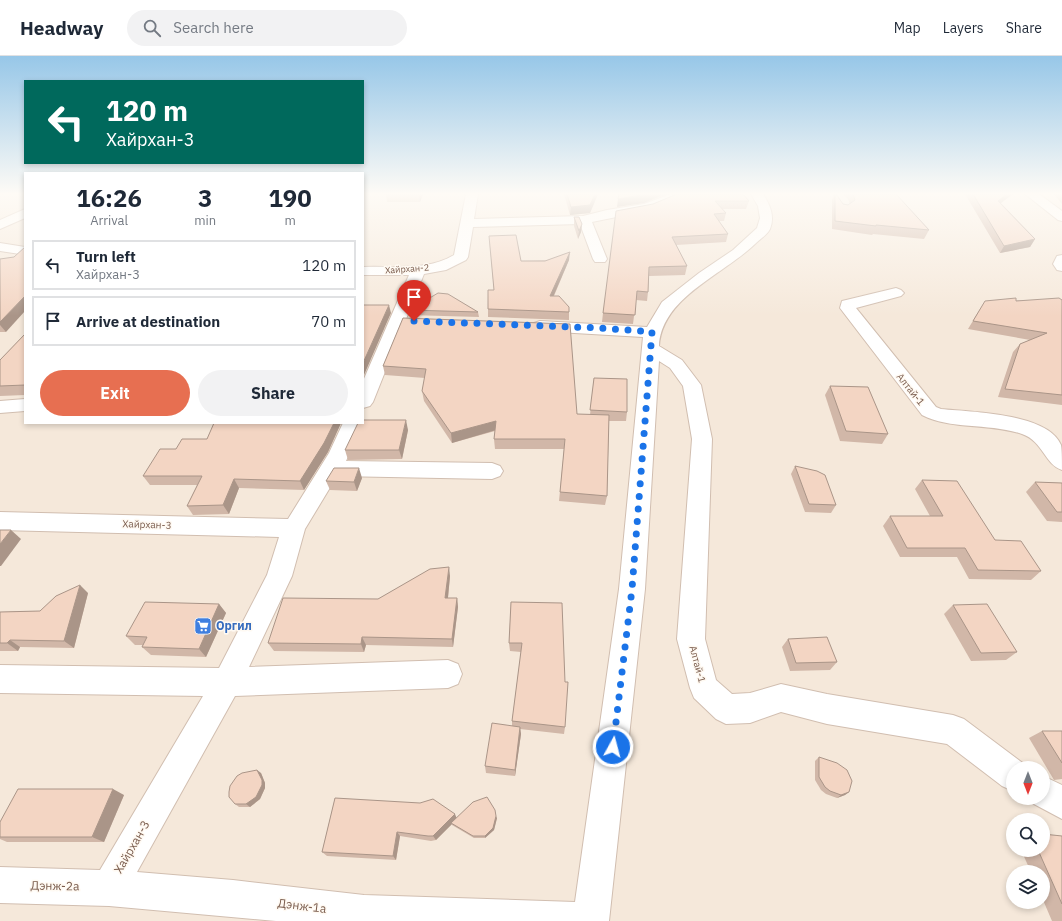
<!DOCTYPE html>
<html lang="en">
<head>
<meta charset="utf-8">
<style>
  :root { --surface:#fff; --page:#f2f2f3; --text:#1f2937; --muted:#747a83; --line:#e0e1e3; --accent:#e76f51 }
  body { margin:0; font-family:"IBM Plex Sans",sans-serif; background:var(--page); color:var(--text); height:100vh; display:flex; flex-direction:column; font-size:15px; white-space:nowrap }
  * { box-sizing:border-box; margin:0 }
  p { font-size:13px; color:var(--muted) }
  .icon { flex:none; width:22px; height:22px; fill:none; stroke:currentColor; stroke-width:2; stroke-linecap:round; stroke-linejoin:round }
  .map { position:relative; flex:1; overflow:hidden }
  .panel { position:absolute; left:24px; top:116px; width:340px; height:252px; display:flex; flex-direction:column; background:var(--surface); border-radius:0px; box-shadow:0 2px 6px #0003 }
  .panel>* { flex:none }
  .hud { position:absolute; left:24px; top:24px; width:340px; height:84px; border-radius:0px; box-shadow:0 2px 6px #0003; background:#00695c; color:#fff; overflow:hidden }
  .needle { width:26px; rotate:180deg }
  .controls { position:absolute; left:1006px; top:705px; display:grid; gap:8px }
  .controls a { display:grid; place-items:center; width:44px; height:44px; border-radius:50%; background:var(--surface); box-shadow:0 2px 6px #0003; font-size:20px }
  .pin { position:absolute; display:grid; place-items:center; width:34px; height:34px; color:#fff; margin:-41px -17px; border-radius:50% 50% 50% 0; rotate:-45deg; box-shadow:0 0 4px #0007 }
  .pin .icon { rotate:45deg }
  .me { position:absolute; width:44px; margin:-22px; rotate:7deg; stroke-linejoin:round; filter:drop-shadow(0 0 3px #0008) }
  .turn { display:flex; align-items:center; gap:14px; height:84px; padding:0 16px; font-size:18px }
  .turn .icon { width:52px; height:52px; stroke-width:2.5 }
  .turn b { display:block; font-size:28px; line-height:34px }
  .eta { display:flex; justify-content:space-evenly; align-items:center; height:68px; text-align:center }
  .eta b { font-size:24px; font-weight:800; line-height:28px }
  .action { display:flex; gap:8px; margin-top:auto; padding:8px 16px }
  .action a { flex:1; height:46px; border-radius:24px; background:var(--accent); color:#fff; font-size:16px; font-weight:800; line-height:46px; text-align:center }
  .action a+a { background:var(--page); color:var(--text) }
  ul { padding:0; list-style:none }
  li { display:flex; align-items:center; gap:12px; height:50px; margin:0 8px 6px; padding:0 8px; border:2px solid var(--line); border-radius:0px }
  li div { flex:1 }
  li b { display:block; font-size:15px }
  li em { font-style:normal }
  header { display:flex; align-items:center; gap:24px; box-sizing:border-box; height:56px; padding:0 20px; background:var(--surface); border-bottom:1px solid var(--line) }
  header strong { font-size:19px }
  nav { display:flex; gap:22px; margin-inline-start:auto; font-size:14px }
  .search { width:280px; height:36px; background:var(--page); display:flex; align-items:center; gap:10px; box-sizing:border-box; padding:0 14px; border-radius:22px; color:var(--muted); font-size:15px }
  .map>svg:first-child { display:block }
</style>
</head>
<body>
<header>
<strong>Headway</strong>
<div class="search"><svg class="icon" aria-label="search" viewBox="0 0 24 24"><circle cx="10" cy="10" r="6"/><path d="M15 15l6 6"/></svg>Search here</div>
<nav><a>Map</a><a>Layers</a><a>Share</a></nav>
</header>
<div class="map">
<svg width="1062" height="865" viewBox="0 0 1062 865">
  <rect width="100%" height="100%" fill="#fdf6ec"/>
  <path fill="#f5e8da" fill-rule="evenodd" d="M0 138H25V367H363V138H1062V865H0ZM1013 712H1043V742H1013ZM1013 764H1043V794H1013ZM1013 816H1043V846H1013Z"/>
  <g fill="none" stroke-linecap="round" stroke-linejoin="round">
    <defs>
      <g id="street">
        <path d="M466 138H478L474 163 583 160 607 154 644 148 671 138 677 142 675 145 651 154 592 166 607 203 605 206H595L593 203 580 168 473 171 468 201 466 204 446 214 424 218 373 346 370 350 363 352V325L409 219H363V211C393 210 428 215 454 199Z"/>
        <path d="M751 138H763C770 149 775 160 770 173 767 179 759 184 755 188 723 219 662 241 659 290L682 304 701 329 712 383 705 583 716 624 732 638 750 637 781 628 827 638 953 659 964 663 1024 708 1026 712H1013V735L1002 730 947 688 827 668 781 656 750 667 726 668 716 663 694 642 690 632 677 583 692 383 683 330 670 312 659 305 645 533 609 865H276L109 850 0 847V811L100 814 203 640 0 637V609L219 612 267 519 279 481 0 474V456L288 463 329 397 343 367H363L346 405 492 407 500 410 503 415 500 420 492 423 337 420 305 473 292 520 249 611 448 604 458 608 462 618 458 628 448 632 235 640 137 816 233 824 364 839 575 846 619 533 643 281 540 275 534 273 532 270 534 267 540 265 647 271 662 246 699 217 733 194 757 172 760 162 758 150Z"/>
        <polygon points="1025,138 1039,138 1062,155 1062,165 1058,164"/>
        <polygon points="25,153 25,162 0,173 0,164"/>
        <polygon points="0,187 25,191 25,197 20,198 0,195"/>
        <polygon points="1062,199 1062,215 1057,214 1053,208 1057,200"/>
        <path d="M896 232 901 234 904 237 901 240 856 252 936 351 941 353C971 356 1048 357 1061 389 1062 395 1062 407 1062 414 1045 409 1043 385 1022 378 991 367 951 374 922 359L840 252 842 245Z"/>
        <polygon points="25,343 25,355 0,357 0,345"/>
        <polygon points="1043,720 1062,729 1062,763 1032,747 1029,742 1043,742"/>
      </g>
    </defs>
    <use href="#street" stroke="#d1beb0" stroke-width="2"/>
    <use href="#street" fill="#fff" fill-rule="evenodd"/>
  </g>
  <g fill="#d1b7a8">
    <polygon points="386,138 423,138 420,146 387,146"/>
    <polygon points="564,138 598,138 590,157 570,159"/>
    <polygon points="673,138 743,138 749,145 746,153 722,153 726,157 724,165 719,165 728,178 726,186 676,189 687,210 685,219 649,220 648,236 647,245 636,244 633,268 602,266 603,257 653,148 675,139"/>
    <polygon points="834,138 836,138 843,148 848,149 850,148 848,143 843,138 896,138 929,174 924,183 873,178 872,179 832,173 832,144"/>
    <polygon points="965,138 1013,138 1001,147 1035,183 1030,191 1000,197"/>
    <polygon points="1054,138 1062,138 1062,148"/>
    <polygon points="574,161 582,168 581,176 578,183 574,170"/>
    <polygon points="489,180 521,205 569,204 554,240 569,256 569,264 488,261 488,253 494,234"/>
    <polygon points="0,203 6,276 0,276"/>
    <polygon points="428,243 478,256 479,261 409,259 408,254"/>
    <polygon points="1062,244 1062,349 998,341 1013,296 1020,288 1030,284 968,273 985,245"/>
    <polygon points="403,262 577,358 590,359 594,322 627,356 626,365 609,365 607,440 605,449 559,445 564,393 495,393 494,383 495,375 452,387 424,345 422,335 425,322 385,319 383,310"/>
    <polygon points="25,278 25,339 0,340 0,304"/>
    <polygon points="830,330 888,378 882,388 840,385 825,339"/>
    <polygon points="214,367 341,367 328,396 304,434 239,432 229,458 193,459 187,450 197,429 150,429 143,420 176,393 207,383"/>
    <polygon points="408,374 402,403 348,404 345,394"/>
    <polygon points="795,410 836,449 831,457 805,456 791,418"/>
    <polygon points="362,422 357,435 330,434 326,425"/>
    <polygon points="922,424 995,484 1041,515 1031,524 969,523 957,501 900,501 883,470 890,460 930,460 915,433"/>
    <polygon points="1035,426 1062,427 1062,466 1047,465 1026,436"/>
    <polygon points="450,520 448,542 457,542 458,551 453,591 366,589 364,596 274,595 268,587 378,543"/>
    <polygon points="88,537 74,592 20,591 18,595 0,595 0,556 40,555"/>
    <polygon points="511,546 565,671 564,678 520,673 521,678 515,720 486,717 485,710 512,670 512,665 521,596 510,595 509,587"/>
    <polygon points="219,548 226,557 206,601 151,599 142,591 143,589 135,589 126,580"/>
    <polygon points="953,549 1017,596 1006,604 971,605 944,558"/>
    <polygon points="788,583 837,606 830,614 790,615 782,591"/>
    <polygon points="1042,675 1062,675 1062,723 1054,724 1029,682"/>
    <polygon points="819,701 849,736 845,739 837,742 826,738 821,734 815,724 815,705"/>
    <polygon points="261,717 265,727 265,732 260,743 250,751 239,751 235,748"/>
    <polygon points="124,739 104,786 7,786 0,783 0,766"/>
    <polygon points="335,742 457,762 497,762 494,774 485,782 474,782 452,769 452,768 436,784 431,785 400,780 396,804 327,800 322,796"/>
    <polygon points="1062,780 1062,865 1052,865 1043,844 1043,816 1031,816 1021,794 1043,794"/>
  </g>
  <g fill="#aa9588">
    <polygon points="419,138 423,138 420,146"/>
    <polygon points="595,138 598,138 590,157 570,159 571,151"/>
    <polygon points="646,138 666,138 644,147 617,151 618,143"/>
    <polygon points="1007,138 1013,138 994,152 998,145"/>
    <polygon points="582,168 581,176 578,183 579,175"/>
    <polygon points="1035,183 1030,191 1000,197 1004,190"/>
    <polygon points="570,196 569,204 550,248 550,240"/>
    <polygon points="25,240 25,255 6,276 0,269 0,266"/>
    <polygon points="389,249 391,257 364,319 363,315 363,307"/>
    <polygon points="406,364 408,374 402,403 399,394"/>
    <polygon points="496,365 496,374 452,387 451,377"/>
    <polygon points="334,367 341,367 328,396 304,434 300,425"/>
    <polygon points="359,412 362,422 357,435 354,426"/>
    <polygon points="234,423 239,432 229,458 223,449"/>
    <polygon points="11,474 21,483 1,510 0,510 0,488"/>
    <polygon points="449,511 450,520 447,551 445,542"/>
    <polygon points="80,529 88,537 74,592 64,585"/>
    <polygon points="457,542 458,551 453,591 452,583"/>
    <polygon points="219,548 226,557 206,601 199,593"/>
    <polygon points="362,581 366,589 364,596 361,588"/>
    <polygon points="10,584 20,591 18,595 7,587"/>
    <polygon points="520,671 521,678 515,720 515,714"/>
    <polygon points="257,714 261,717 265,727 265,732 260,743 250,751 246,748"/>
    <polygon points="113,733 124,739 104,786 92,781"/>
    <polygon points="849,736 845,739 837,742 841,739"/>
    <polygon points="455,758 457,763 451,767 452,768 436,784 433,780"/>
    <polygon points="496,760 497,762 494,774 485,782 485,780"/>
    <polygon points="397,776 400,780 396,804 393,800"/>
  </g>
  <g fill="#f3d5c3" stroke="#aa9588">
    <polygon points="567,138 595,138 590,149 571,151"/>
    <polygon points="619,138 646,138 618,143"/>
    <polygon points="677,138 743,138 749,145 715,145 726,157 714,158 728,178 672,181 687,210 649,211 648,236 637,235 635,259 603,257 616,155 653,148"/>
    <polygon points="835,138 836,138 843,148 848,149 855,144 853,138 896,138 929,174 876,169 876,170 835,165"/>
    <polygon points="973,138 1007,138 998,145 1035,183 1004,190"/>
    <polygon points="574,161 579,161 582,168 579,175"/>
    <polygon points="516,179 521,205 545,205 570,196 550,240 559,240 569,251 569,256 488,253 488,234 494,234 489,180"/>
    <polygon points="25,191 25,240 0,266 0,203 14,201"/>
    <polygon points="438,237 448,238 478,256 408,254 415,244 428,243"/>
    <polygon points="1016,242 1016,245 1059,242 1062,244 1062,339 1005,333 1020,288 1047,277 973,265 985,245"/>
    <polygon points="363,249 389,249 363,307"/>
    <polygon points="403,262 570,268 577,358 609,359 607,440 560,436 565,383 494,383 496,365 451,377 422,335 426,313 383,310"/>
    <polygon points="25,278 25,329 0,330 0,304"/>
    <polygon points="594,322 627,323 627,356 590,354"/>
    <polygon points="830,330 868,331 888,378 846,375"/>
    <polygon points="363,364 406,364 399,394 345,394 358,367 363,367"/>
    <polygon points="214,367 334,367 324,387 300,425 234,423 223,449 187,450 202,420 143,420 160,393 176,393 182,383 207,383"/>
    <polygon points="795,410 817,415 825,419 836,449 809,448"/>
    <polygon points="334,412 359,412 354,426 326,425"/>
    <polygon points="922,424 957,425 995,484 1021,485 1041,515 978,514 965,492 907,492 890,460 943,460"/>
    <polygon points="1035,426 1062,427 1062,456 1057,456"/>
    <polygon points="0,474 11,474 0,488"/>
    <polygon points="449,511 445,542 457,542 452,583 362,581 361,588 268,587 283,542 378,543 430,513"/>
    <polygon points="80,529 64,585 10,584 7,587 0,587 0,556 40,555 56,540"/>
    <polygon points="145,546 219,548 199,593 142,591 147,581 126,580"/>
    <polygon points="511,546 562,547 565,626 568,626 565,671 512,665 522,587 509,587"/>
    <polygon points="987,548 1017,596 981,597 953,549"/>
    <polygon points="827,581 837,606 796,607 788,583"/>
    <polygon points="492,667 520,671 515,714 485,710"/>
    <polygon points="1042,675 1062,675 1062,707"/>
    <polygon points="819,701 837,707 847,714 852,725 849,736 841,739 830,735 825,731 819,721"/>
    <polygon points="257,714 262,724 262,729 256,741 246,748 235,748 229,741 229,736 230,730 237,720 242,717"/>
    <polygon points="18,733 113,733 92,781 0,781 0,766"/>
    <polygon points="487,741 495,754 496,760 493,772 485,780 473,780 451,767 473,746"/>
    <polygon points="335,742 420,747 433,743 455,758 433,780 428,780 397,776 393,800 322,796"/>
    <polygon points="1043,778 1062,780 1062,848 1038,794 1043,794"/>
  </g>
  <linearGradient id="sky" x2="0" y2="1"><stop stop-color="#97c7e8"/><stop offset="0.53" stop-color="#fefbf6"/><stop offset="1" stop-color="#fefbf6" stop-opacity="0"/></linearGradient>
  <rect width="1062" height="260" fill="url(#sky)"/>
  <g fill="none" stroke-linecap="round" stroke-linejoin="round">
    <polyline stroke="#1a73e8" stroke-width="7" stroke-dasharray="0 12.6" points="414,265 601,272 652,276 632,533 613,691"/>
  </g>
  <defs>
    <symbol id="supermarket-square" viewBox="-11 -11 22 22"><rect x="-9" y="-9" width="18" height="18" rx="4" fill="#3f7fe0" stroke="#fffaf3"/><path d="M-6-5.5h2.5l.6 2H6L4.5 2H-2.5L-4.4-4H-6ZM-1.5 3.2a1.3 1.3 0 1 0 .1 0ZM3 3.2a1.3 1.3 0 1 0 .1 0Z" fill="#fff"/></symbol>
  </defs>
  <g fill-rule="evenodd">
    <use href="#supermarket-square" x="193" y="560" width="20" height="20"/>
  </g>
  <g text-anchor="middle" stroke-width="3" stroke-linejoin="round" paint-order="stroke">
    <g font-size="9" fill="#7a5c4d" stroke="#fffaf3">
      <text transform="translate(407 213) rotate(-4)" y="3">Хайрхан-2</text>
    </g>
    <g font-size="10" fill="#7a5c4d" stroke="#fffaf3">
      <text transform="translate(911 333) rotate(51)" y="4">Алтай-1</text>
      <text transform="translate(147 468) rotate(2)" y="4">Хайрхан-3</text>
      <text transform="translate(698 608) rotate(75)" y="4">Алтай-1</text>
    </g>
    <g font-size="12" font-weight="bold" fill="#366cbe" stroke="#fffaf3" text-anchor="start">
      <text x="216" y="574">Оргил</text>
    </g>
    <g font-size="12" fill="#7a5c4d" stroke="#fffaf3">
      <text transform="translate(132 791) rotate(-60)" y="4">Хайрхан-3</text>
      <text transform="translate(55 830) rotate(1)" y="4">Дэнж-2а</text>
      <text transform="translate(302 850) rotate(7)" y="4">Дэнж-1а</text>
    </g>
  </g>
</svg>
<div class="controls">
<a><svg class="needle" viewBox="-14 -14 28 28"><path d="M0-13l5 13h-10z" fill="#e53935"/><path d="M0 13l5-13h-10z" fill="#747a83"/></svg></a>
<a><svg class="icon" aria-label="search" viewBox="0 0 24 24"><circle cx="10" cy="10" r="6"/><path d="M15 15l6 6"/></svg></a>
<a><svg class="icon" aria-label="layers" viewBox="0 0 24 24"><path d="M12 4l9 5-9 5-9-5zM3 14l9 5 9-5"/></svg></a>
</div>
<div class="pin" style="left:414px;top:265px;background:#d93025"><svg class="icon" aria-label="arrive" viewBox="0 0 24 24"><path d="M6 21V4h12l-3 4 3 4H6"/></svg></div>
<svg class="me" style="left:613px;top:691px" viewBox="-20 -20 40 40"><circle r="17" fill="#1a73e8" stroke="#fff" stroke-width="3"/><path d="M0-11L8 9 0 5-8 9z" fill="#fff"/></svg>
<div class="hud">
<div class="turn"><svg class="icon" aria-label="left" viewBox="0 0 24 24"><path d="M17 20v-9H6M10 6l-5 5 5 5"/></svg><div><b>120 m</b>Хайрхан-3</div></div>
</div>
<section class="panel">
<div class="eta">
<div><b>16:26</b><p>Arrival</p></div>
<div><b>3</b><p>min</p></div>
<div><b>190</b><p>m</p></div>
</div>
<ul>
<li><svg class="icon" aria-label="left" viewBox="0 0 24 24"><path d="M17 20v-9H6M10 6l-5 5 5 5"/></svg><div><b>Turn left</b><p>Хайрхан-3</p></div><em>120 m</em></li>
<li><svg class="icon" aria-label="arrive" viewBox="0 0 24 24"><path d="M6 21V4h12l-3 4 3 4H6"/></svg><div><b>Arrive at destination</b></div><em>70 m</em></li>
</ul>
<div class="action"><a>Exit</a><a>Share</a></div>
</section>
</div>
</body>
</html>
